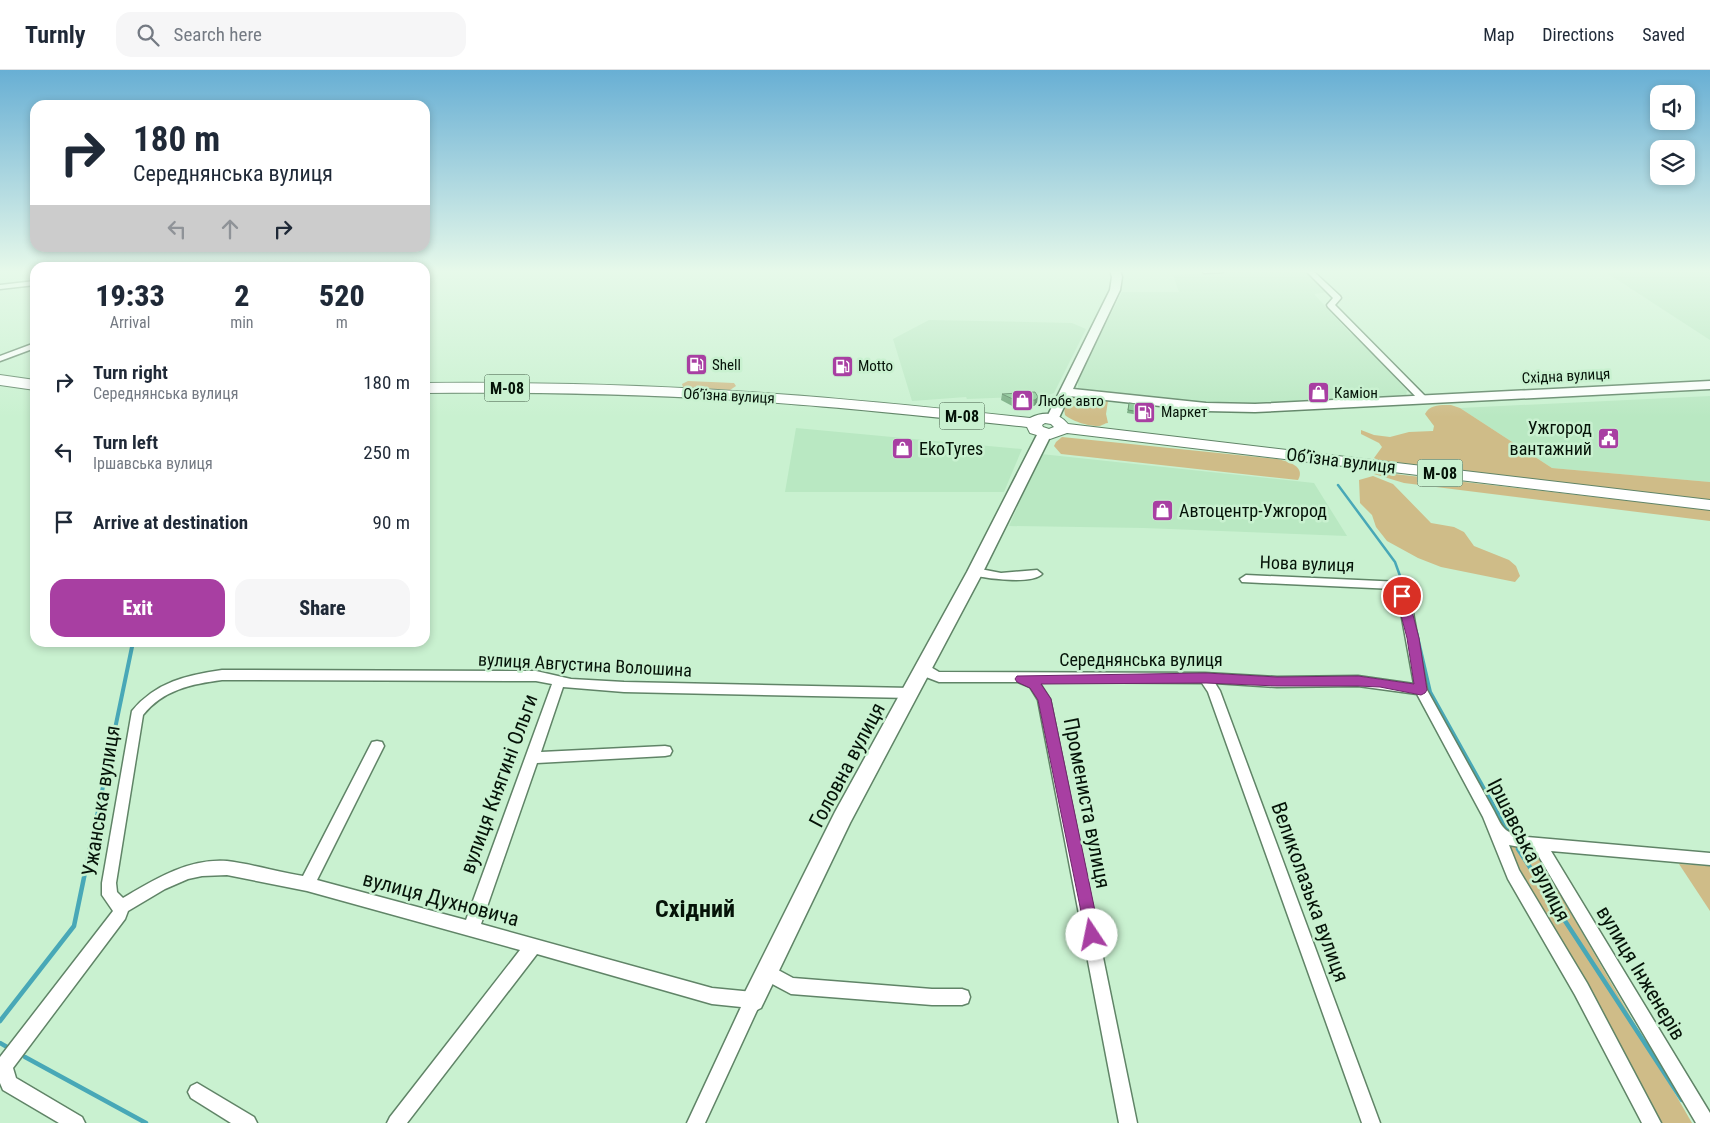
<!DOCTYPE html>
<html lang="en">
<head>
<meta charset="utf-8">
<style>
  :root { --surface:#fff; --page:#f6f6f7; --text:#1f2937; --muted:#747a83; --line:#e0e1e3; --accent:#a83fa2 }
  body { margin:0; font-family:"Roboto Condensed",sans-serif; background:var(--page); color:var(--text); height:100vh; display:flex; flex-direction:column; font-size:19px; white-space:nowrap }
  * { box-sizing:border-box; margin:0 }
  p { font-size:16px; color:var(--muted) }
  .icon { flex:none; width:28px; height:28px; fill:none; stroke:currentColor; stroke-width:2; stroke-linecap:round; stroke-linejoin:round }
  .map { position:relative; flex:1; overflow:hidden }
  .details { position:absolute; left:30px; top:192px; width:400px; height:385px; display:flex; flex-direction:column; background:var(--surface); border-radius:15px; box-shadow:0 2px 8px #0003 }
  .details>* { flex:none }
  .guide { position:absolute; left:30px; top:30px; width:400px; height:152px; border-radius:15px; box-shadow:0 2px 8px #0003; background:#fff; color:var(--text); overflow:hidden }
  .fabs { position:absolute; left:1650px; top:15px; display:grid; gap:10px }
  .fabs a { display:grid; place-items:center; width:45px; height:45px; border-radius:10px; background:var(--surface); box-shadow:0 2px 8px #0003; font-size:25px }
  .pin { position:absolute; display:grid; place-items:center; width:42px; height:42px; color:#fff; margin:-21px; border:2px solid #fff; border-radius:50%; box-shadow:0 1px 5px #0007 }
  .me { position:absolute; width:55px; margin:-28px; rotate:349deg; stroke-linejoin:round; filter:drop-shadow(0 0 4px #0008) }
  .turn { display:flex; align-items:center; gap:18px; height:105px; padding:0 20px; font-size:22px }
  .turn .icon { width:65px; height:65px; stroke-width:2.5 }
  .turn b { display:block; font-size:35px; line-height:42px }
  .lanes { display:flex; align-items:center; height:48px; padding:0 20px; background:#0003; justify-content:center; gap:25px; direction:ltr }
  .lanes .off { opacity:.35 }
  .eta { display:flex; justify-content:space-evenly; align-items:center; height:85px; text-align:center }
  .eta b { font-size:30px; font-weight:800; line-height:35px }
  .button { display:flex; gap:10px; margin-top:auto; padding:10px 20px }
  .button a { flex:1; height:58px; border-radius:15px; background:var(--accent); color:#fff; font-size:20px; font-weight:800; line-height:58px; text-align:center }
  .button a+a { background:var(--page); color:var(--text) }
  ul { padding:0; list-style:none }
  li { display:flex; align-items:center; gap:15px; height:70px; padding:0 20px }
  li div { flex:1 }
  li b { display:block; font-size:19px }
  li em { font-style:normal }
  header { display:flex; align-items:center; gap:30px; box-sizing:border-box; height:70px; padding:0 25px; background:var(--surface); border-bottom:1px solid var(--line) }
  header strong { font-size:24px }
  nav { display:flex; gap:28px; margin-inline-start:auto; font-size:18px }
  .search { width:350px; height:45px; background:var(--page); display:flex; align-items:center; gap:12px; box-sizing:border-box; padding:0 18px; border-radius:15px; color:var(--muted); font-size:19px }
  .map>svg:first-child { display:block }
</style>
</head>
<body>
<header>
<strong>Turnly</strong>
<div class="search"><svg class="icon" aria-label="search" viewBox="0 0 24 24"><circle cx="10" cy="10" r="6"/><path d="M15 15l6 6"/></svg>Search here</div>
<nav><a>Map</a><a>Directions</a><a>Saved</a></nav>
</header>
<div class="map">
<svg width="1710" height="1053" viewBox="0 0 1710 1053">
  <rect width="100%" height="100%" fill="#c9f1d0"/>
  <g fill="#b9e8c2">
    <polygon points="1260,200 1303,200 1328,222 1314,224 1350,263 1359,267 1407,321 1406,325 1240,334 1189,333 1078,318 1078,308 1122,222 1179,222 1173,205"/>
    <polygon points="1673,200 1710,200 1710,270 1607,203"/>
    <polygon points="929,250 1072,253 1086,259 1054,323 1045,326 967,329 966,327 912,331 893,269"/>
    <polygon points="1710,326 1710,412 1552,398 1460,338"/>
    <polygon points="796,358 1022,379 1004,422 785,422"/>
    <polygon points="1041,384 1314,413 1347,466 1144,458 1009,456"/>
  </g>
  <g fill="#cfbc88">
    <polygon points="688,311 734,313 736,316 730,320 683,317 682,314"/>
    <path d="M1076 327 1108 331 1106 344 1108 353C1105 353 1103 355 1100 356 1091 357 1071 351 1065 345 1063 335 1066 330 1076 327Z"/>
    <path d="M1451 335 1460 338 1552 398 1710 412V431L1378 390 1374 388 1382 377 1379 373 1361 364V360L1374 365 1390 367 1409 362 1433 361 1434 356 1425 344C1430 334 1441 335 1451 335Z"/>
    <path d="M1062 367 1277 389C1287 391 1306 396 1298 410L1061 384 1054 376 1056 372Z"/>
    <polygon points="1377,402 1710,440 1710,451 1404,413 1374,404"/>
    <polygon points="1373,406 1393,414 1431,453 1454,457 1464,462 1474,476 1509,490 1516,496 1520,506 1515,512 1441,497 1418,488 1387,471 1376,457 1372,445 1360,433 1359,410"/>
    <polygon points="1505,772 1535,781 1692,1053 1660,1053"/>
    <polygon points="1679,794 1710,796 1710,841"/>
  </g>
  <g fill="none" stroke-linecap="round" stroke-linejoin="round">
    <polyline stroke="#48a8b7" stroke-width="2.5" points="1338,415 1395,492 1408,528"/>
    <g stroke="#48a8b7" stroke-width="4">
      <polyline points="1407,527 1409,532"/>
      <polyline points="1416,562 1430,622 1507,760"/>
      <polyline points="94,760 133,572"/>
    </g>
    <g stroke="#48a8b7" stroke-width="4.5">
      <polyline points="1506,759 1508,762"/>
      <polyline points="1518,779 1682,1030"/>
      <polyline points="0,951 74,856 94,759"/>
      <polyline points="0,973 7,977"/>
      <polyline points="25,987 146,1053"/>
    </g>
    <defs>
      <g id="street">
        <polygon points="1201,200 1226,200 1223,202 1204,203"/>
        <polygon points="1305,200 1312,200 1340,226 1341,228 1335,235 1427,328 1427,332 1421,332 1328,237 1327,235 1333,228"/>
        <polygon points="35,211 35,215 0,219 0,215"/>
        <polygon points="35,273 35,278 0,291 0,286"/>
        <path d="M975 498 1001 503 1037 500 1042 504C1032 515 985 508 971 505L970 502Z"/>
        <path d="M1246 505 1402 512 1412 537 1427 620 1494 741C1504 761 1504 762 1527 767L1710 783V795L1551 781 1710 1043V1053H1696L1535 780 1509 775 1519 800 1587 913 1661 1053H1642L1575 925 1508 809 1483 747 1417 624 1358 616 1277 617 1215 613 1220 621 1380 1053H1362L1208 622 1202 613 1039 612 1050 629 1137 1053H1119L1038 630 1030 617 1018 612H939L926 607 918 597 920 594 924 593 939 602 1205 603 1277 607 1358 606 1414 614 1400 537 1394 519 1242 512 1240 509Z"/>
        <path d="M222 600 536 601 571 609 624 612 911 618 915 620 917 623 915 626 911 628 624 622 563 617 541 682 665 676 670 677 672 681 670 685 665 686 537 693 481 854 712 918 753 922 759 924 761 930 759 936 705 1053H687L741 937 712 934 537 884 407 1053H387L390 1047 520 880 307 821 227 805 202 806 188 809 165 819 128 841 125 849 13 998 16 1008 82 1047 85 1053H59L3 1020 0 1013V987L113 841 102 825V813L132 641C156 612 187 605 222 600ZM222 610 536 611 552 614 466 850 317 810 384 676 382 672 377 671 372 672 303 806C278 802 252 794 227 791 189 788 155 809 123 828L117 822 116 813 143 645C163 620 191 614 222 610Z"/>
        <polygon points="767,894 793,908 932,919 962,919 968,921 970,927 968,933 962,935 932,935 791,924 761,908 759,902 761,896"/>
        <polygon points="197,1013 254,1047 257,1053 231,1053 191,1028 188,1022 191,1016"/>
      </g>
      <g id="secondary">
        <polygon points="1110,200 1120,200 1122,207 1120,220 1073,319 1206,333 1255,334 1710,311 1710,319 1255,342 1206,341 1069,326 1057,352 1047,352 1046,349 1110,220 1112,207"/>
        <polygon points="1045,359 1052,363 983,502 850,753 761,938 753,942 745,938 741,930 835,742 967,502 1038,363"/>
      </g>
      <g id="highway">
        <polygon points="0,305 35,310 35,320 0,315"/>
        <path d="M425 313C543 312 660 315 777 324 862 330 946 339 1030 348 1043 341 1059 342 1068 354L1710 430V440L1067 363 1050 369 1030 363 1027 357C944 348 861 339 778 333 660 324 543 322 425 323ZM1045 353 1051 354 1054 357 1049 359 1043 357 1042 355Z"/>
      </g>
    </defs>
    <use href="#street" stroke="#608467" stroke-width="3"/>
    <use href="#secondary" stroke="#608467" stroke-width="3"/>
    <use href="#highway" stroke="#608467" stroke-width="2"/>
    <use href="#street" fill="#fff" fill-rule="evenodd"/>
    <use href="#secondary" fill="#fff" fill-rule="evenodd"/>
    <use href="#highway" fill="#fff" fill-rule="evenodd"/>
  </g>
  <g fill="#7baf85">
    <polygon points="705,293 697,300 686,298 686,295"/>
    <polygon points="1002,324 1038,327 1037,333 1034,336 1016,338 1001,330"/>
    <polygon points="1129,333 1152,344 1152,347 1127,343"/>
  </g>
  <g fill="#648e6c">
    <polygon points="705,290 705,293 697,300 697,297"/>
    <polygon points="1038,327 1037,333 1034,336 1035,330"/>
  </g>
  <g fill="#8fcb9b" stroke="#648e6c">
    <polygon points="694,287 705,290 697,297 686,295"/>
    <polygon points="1035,322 1038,327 1035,330 1017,331 1002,324"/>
    <polygon points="1129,333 1153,336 1152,344 1128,340"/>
  </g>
  <linearGradient id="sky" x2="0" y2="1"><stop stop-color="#68afd4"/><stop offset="0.58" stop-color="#e7f9ea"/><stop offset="1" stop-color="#e7f9ea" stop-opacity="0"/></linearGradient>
  <rect width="1710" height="347" fill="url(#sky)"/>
  <polygon fill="#a83fa2" stroke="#6d2969" points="1402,522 1408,526 1419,568 1427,620 1425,623 1421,625 1380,617 1358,616 1277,616 1206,613 1041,614 1051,629 1100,865 1098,871 1092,873 1087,871 1038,630 1030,618 1017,612 1015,609 1017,606 1206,603 1277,607 1358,606 1414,614 1407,568 1396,526"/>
  <defs>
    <symbol id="fuel-square" viewBox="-11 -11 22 22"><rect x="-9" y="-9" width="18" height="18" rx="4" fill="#a83fa2" stroke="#c9f1d0"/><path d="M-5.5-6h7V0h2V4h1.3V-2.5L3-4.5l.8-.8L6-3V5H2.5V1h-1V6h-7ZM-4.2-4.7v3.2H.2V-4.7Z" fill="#fff"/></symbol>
    <symbol id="shop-square" viewBox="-11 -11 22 22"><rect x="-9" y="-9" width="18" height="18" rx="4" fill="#a83fa2" stroke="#c9f1d0"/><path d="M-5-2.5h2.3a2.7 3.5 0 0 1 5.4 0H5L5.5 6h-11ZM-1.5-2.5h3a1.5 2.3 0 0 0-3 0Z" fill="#fff"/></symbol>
    <symbol id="civic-square" viewBox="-11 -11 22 22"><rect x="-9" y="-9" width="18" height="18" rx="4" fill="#a83fa2" stroke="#c9f1d0"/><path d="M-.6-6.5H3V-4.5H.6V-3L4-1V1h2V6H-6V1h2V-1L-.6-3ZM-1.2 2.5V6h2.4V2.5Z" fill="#fff"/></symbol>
  </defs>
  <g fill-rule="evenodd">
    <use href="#fuel-square" x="684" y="282" width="25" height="25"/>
    <use href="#fuel-square" x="830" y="284" width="25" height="25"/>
    <use href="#shop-square" x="1306" y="310" width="25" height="25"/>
    <use href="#shop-square" x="1010" y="318" width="25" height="25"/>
    <use href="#fuel-square" x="1132" y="330" width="25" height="25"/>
    <use href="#civic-square" x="1596" y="356" width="25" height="25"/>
    <use href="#shop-square" x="890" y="366" width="25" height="25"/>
    <use href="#shop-square" x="1150" y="428" width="25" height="25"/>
  </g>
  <g text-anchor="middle" stroke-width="5" stroke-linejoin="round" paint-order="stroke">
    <g font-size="15" fill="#051308" stroke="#c9f1d0" text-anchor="start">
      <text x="712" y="300">Shell</text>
      <text x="858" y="301">Motto</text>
      <text x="1334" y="328">Каміон</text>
      <text x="1038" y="336">Любе авто</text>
      <text x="1161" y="347">Маркет</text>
    </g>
    <g font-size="15" fill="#051308" stroke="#c9f1d0">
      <text transform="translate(1566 306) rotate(-3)" y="5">Східна вулиця</text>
      <text transform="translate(729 326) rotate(3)" y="5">Обʼїзна вулиця</text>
    </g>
    <g fill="#c9f1d0" stroke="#405644" stroke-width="1">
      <rect x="484.5" y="304.5" width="45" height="27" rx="4"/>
      <rect x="939.5" y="332.5" width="45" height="27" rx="4"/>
      <rect x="1417.5" y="389.5" width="45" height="27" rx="4"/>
    </g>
    <g font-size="16" font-weight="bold" fill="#051308">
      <text x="507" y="324">М-08</text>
      <text x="962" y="352">М-08</text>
      <text x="1440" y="409">М-08</text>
    </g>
    <g font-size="18" fill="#051308" stroke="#c9f1d0" text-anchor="start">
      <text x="1592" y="364" text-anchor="end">Ужгород<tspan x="1592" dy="21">вантажний</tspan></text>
      <text x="919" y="385">EkoTyres</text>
      <text x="1179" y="447">Автоцентр-Ужгород</text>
    </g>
    <g font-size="18" fill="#051308" stroke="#c9f1d0">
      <text transform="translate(1341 391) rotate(7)" y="6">Обʼїзна вулиця</text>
      <text transform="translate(1307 494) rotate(2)" y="6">Нова вулиця</text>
      <text x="1141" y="596">Середнянська вулиця</text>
      <text transform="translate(585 595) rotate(3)" y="6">вулиця Августина Волошина</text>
    </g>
    <g font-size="21" fill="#051308" stroke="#c9f1d0">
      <text transform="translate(847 695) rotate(-62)" y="7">Головна вулиця</text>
      <text transform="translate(499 714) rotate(-70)" y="7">вулиця Княгині Ольги</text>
      <text transform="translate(101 731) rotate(-81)" y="7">Ужанська вулиця</text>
      <text transform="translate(1087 733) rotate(79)" y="7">Промениста вулиця</text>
      <text transform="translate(1529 780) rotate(63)" y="7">Іршавська вулиця</text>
      <text transform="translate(1310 822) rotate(70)" y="7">Великолазька вулиця</text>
      <text transform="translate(441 829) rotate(15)" y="7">вулиця Духновича</text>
      <text transform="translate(1641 903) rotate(59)" y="7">вулиця Інженерів</text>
    </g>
    <g font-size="24" font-weight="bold" fill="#051308" stroke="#c9f1d0">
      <text x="695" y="847">Східний</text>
    </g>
  </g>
</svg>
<div class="fabs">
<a><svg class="icon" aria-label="sound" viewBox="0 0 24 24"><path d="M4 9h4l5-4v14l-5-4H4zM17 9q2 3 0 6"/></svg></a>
<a><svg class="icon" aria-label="layers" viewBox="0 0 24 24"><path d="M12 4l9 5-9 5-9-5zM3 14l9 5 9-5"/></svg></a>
</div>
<div class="pin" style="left:1402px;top:526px;background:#d93025"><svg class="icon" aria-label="arrive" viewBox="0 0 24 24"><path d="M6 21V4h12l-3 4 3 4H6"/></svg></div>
<svg class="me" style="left:1092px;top:865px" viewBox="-20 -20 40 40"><circle r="19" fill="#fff"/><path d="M0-13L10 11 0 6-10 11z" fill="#a83fa2"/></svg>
<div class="guide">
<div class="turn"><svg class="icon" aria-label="right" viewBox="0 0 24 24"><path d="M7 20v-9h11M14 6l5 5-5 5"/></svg><div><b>180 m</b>Середнянська вулиця</div></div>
<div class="lanes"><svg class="icon off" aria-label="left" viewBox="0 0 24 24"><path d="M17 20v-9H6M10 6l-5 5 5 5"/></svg><svg class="icon off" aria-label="ahead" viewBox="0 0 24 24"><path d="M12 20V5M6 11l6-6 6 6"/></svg><svg class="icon" aria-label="right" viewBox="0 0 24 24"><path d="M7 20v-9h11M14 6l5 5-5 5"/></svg></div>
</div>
<section class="details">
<div class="eta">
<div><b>19:33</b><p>Arrival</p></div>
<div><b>2</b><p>min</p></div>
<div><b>520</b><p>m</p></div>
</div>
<ul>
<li><svg class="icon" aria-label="right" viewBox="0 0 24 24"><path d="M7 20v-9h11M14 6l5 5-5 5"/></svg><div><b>Turn right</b><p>Середнянська вулиця</p></div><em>180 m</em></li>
<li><svg class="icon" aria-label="left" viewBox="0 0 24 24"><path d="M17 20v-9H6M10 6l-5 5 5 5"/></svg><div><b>Turn left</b><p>Іршавська вулиця</p></div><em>250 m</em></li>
<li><svg class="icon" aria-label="arrive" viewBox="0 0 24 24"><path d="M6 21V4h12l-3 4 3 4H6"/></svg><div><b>Arrive at destination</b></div><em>90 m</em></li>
</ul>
<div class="button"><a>Exit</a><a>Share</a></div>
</section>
</div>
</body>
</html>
